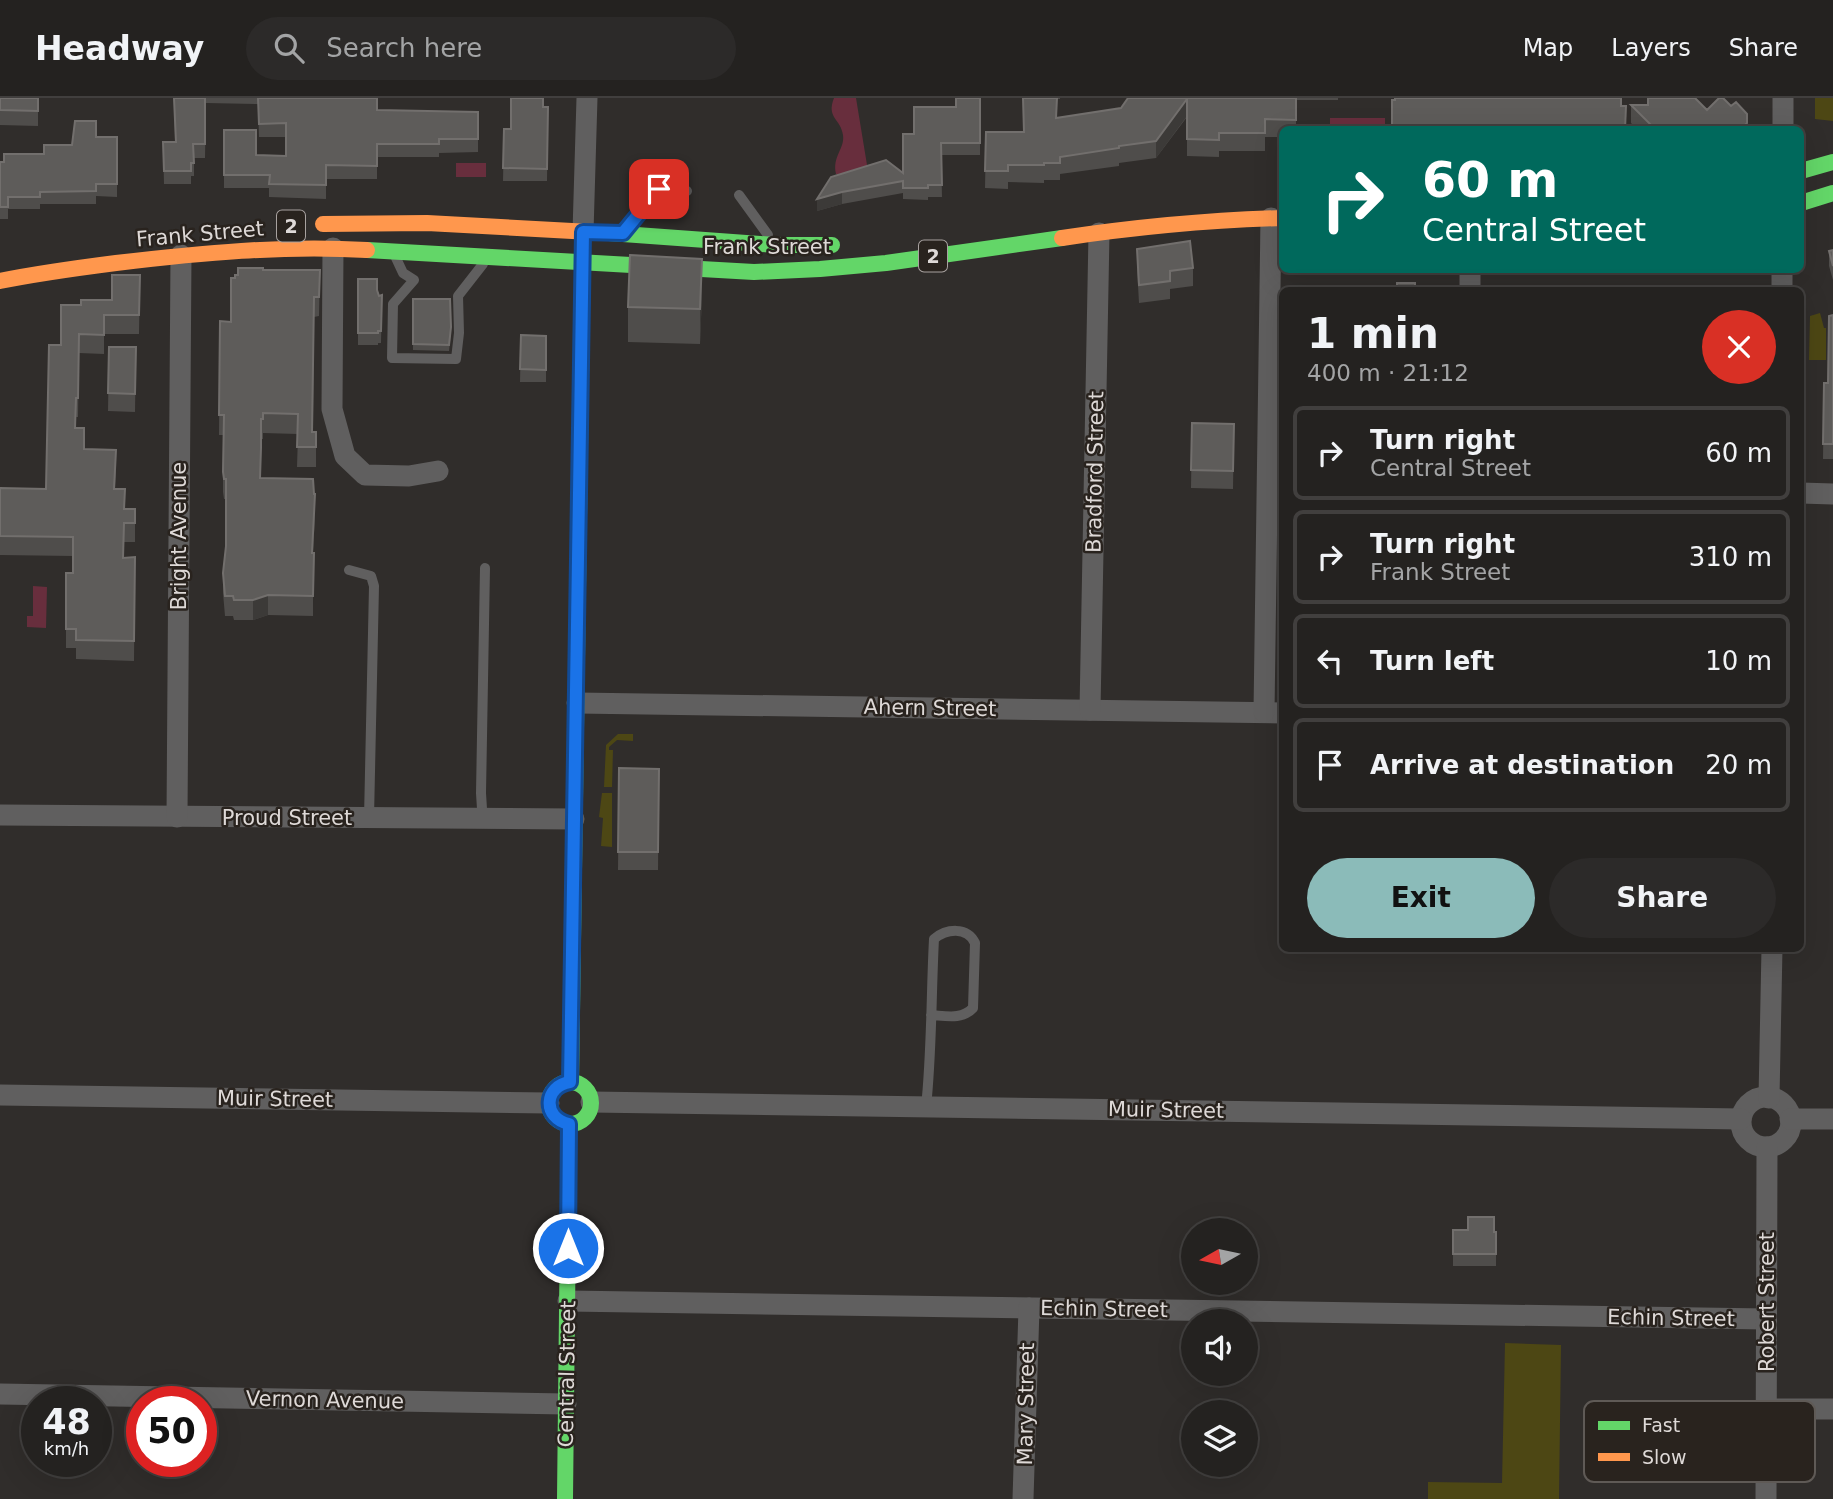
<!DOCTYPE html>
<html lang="en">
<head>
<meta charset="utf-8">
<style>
  :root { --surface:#242220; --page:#2c2a29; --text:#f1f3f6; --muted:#a3a4a5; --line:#413f3e; --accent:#8bbbb9 }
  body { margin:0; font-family:"DejaVu Sans",sans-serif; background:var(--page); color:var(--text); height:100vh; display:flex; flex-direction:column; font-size:26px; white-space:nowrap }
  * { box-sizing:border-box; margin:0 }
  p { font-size:23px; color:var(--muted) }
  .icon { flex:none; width:38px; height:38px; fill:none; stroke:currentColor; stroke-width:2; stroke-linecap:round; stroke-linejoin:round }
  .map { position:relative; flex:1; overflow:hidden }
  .sheet { position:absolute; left:1279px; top:189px; width:525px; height:665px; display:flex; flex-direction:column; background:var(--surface); border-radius:10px; box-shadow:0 7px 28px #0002,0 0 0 2px var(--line) }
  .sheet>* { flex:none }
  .guide { position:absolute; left:1279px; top:28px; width:525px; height:147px; border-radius:10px; box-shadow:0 7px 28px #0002,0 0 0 2px var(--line); background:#00695c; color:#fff; overflow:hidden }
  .needle { width:46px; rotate:261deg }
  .controls { position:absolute; left:1181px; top:1120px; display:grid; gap:14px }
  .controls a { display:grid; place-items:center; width:77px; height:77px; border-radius:50%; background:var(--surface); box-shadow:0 7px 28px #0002,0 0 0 2px var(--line); font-size:35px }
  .speed { position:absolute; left:21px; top:1288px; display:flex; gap:14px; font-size:35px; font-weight:700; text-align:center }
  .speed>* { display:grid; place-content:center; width:91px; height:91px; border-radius:50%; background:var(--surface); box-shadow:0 7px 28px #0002,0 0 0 2px var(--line); line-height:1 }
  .speed small { font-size:18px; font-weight:400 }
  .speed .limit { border:10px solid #d22; background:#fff; color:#111 }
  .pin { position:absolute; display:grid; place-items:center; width:60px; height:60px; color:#fff; margin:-30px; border-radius:14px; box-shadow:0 4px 10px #0006 }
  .me { position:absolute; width:77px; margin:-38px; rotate:0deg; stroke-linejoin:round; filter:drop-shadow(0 0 5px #0008) }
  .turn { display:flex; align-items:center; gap:24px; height:147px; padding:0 28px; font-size:32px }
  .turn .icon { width:91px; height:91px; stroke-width:2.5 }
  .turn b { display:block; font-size:49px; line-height:60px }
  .round { display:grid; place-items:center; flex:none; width:74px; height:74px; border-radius:37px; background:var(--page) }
  .overview { display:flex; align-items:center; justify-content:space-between; height:119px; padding:0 28px }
  h1 { font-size:42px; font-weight:700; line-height:52px }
  .cta { display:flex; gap:14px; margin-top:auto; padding:14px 28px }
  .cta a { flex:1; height:80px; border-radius:42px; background:var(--accent); color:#111; font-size:28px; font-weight:700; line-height:80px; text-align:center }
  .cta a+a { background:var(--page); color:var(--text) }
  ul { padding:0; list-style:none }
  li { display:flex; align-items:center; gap:21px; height:94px; margin:0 14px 10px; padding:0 14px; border:4px solid var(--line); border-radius:10px }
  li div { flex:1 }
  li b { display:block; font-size:26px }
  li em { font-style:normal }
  header { display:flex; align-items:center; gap:42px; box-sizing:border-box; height:98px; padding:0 35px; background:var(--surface); border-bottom:2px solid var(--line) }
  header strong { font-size:33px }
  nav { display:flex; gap:38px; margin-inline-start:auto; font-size:24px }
  .search { width:490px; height:63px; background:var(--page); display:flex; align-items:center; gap:18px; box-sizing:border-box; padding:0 24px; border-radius:38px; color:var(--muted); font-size:26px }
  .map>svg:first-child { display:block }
</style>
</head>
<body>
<header>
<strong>Headway</strong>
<div class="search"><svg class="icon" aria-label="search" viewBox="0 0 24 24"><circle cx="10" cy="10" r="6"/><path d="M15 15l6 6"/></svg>Search here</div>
<nav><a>Map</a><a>Layers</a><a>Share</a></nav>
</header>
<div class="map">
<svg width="1833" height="1401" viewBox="0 0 1833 1401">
  <rect width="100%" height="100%" fill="#302d2b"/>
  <g fill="#4d4714">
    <polygon points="1815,0 1833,0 1833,23 1815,21"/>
    <polygon points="1820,215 1824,230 1826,230 1826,262 1809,262 1810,218"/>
    <polygon points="618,636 633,636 633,643 617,642 609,649 609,652 613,652 612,689 604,689 606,647"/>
    <polygon points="602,695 612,695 612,749 601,748 603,720 599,719"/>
    <polygon points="1505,1245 1561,1247 1559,1401 1428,1401 1428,1384 1502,1385"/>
  </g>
  <g fill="#682e3d">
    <path d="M834 0H856L869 79 836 76C832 58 845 51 843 37 841 21 826 20 834 0Z"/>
    <rect x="1330" y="20" width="55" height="11"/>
    <rect x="456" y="65" width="30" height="14"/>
    <polygon points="33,488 47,489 46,530 27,529 27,518 33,518"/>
  </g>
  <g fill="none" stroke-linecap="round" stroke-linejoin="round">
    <g stroke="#605f5f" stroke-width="10">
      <polyline points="739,97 768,137"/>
      <polyline points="629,128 658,91 687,93"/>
      <polyline points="396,160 403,175 414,182 393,206 392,260 456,261 459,235 458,198 483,166"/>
      <polyline points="485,470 481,695 482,711 488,721"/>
      <polyline points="349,472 371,478 374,488 369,720"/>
      <path d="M926 1009C932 953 931 897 934 841 946 831 967 828 975 845L973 910C962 922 946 918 931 917"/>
    </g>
    <g stroke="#605f5f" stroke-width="21">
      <polyline points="1783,0 1783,32"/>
      <polyline points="583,134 587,0"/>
      <polyline points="333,150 332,311 345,358 365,377 409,378 438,373"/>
      <polyline points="1470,192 1470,172"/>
      <polyline points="1782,192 1782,172"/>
      <polyline points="1801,395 1833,396"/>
      <polyline points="577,605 1283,615"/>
      <polyline points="1090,612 1099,135"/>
      <polyline points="1264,614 1271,120"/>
      <polyline points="0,717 574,721"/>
      <polyline points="177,719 181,157"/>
      <polyline points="0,997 549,1005"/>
      <circle cx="1766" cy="1024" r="25"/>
      <polyline points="1769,1000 1772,850"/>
      <polyline points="591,1004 1741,1021"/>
      <polyline points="1790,1021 1833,1021"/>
      <polyline points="568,1203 1766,1221"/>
      <polyline points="0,1296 566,1306"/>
      <polyline points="1766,1311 1833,1311"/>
      <polyline points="1023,1401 1029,1210"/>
      <polyline points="1766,1401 1767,1049"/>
    </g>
    <g stroke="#63d668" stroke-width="16">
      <polyline points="1801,73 1833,64"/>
      <polyline points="1801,105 1833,95"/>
      <polyline points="609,135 775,147 832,147"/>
      <polyline points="367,152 754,174 820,171 886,165 1062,140"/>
      <polyline points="571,984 581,277"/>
      <circle cx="570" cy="1005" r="21"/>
      <polyline points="565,1401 569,1026"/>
    </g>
    <g stroke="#ff974d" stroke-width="16">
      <polyline points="323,126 427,125 609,135"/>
      <path d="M1062 140C1136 129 1209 122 1283 120"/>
      <path d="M0 183C39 175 77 170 116 165 200 155 283 147 367 152"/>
      <polyline points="581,277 583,145"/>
    </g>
  </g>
  <g fill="#4f4d4b">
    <polygon points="0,0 38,0 38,28 0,27"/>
    <polygon points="174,0 377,0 377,12 478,14 478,54 439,55 439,59 377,59 377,81 326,81 326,101 269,99 269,90 224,90 224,32 256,57 286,58 286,39 259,39 258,6 206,5 205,60 194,60 194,78 191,78 191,86 164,86 163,44 175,44"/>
    <polygon points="980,0 980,57 941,57 942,99 928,99 928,102 903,101 903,95 842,106 817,113 817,101 903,75 914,36 956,9"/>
    <polygon points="1023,0 1060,0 1060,1 1057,1 1057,20 1121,10 1128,0 1338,0 1338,2 1296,2 1296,32 1283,32 1283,39 1265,39 1265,53 1219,53 1219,59 1187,58 1187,19 1156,60 1119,65 1119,68 1060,76 1060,82 1044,82 1044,85 1008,84 1008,91 985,90 986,34 1023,34"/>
    <polygon points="1631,7 1648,7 1707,12 1747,32 1638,32 1631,25"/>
    <polygon points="543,9 548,9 547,83 503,83 504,31 511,31"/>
    <polygon points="117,39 117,99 96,98 96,106 40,106 40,111 8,111 8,121 0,121 0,64 44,56 72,47"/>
    <polygon points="1137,151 1193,170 1193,188 1170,191 1170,201 1139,205 1137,169"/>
    <polygon points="1833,152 1833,182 1829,168 1829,153"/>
    <polygon points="263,172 320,172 319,218 314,219 313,334 316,334 316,369 297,369 298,336 263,335 263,341 261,341 261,380 314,396 315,416 313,455 313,518 268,517 253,522 234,522 233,518 225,518 223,495 223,475 226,448 226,401 224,401 223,394 223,337 219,337 220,223 231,224 235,180"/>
    <polygon points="140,177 139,236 104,236 104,256 79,255 78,319 76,319 75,330 84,351 116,371 115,391 124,411 135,411 135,444 124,444 124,460 135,459 134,563 76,561 76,550 66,550 66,475 73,475 73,458 0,457 0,390 46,391 61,247 81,207 112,202"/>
    <polygon points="358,181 377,192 379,198 382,197 381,245 378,245 378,247 358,247"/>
    <polygon points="702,196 700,246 628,244 628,209"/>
    <polygon points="413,201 451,235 449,253 413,252"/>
    <polygon points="1833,217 1833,361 1823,361 1824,285 1828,285"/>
    <polygon points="521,237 546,238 546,284 520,284"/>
    <polygon points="109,249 136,249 135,314 108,313"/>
    <polygon points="1192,325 1234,326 1233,391 1191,390"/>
    <polygon points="619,670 659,671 658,772 618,772"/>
    <polygon points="1453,1132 1496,1134 1496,1168 1453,1168"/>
  </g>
  <g fill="#3c3a38">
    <polygon points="1187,1 1187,18 1156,60 1156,43"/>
    <polygon points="1747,25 1747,32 1740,32"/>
    <polygon points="842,94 842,106 817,113 817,101"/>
    <polygon points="702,161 702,196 700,246 700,211"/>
    <polygon points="315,396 315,416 312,475 312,455"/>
    <polygon points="268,497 268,517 253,522 253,502"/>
  </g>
  <g fill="#5e5c5a" stroke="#726f6d" stroke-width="2">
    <polygon points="0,0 38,0 38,13 0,12"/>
    <polygon points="174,0 205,0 205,46 193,46 194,65 191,65 191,73 164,73 163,44 176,44"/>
    <polygon points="258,0 377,0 377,12 478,14 478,41 439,41 439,46 377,46 377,68 326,67 326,87 269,86 270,77 224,77 224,32 256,32 256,57 286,58 286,25 259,26"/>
    <polygon points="511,0 543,0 543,9 548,9 547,71 503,70 504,31 511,31"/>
    <polygon points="956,0 980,0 980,45 941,45 942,87 928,87 928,90 903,90 903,83 842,94 817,101 831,79 886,62 903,75 903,36 914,36 914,9 956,9"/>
    <polygon points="1023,0 1057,0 1056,20 1121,10 1128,0 1296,0 1296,22 1265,21 1265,35 1219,35 1219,42 1187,41 1187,1 1156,43 1119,48 1119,50 1060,59 1060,65 1044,65 1044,67 1008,67 1008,73 985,73 986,34 1024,34"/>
    <polygon points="1395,0 1621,0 1621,8 1626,8 1625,32 1392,32 1392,2 1395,2"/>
    <polygon points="1648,0 1695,0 1707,12 1719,0 1723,0 1731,8 1736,4 1747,16 1747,25 1740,32 1700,32 1698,30 1697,32 1687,32 1685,30 1684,32 1676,32 1673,29 1671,32 1656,32 1631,7 1648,7"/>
    <polygon points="75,23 96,23 96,39 117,39 117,86 96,86 96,93 40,94 40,99 8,99 8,109 0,109 0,64 4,64 4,56 44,56 44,47 72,47"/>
    <polygon points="1190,143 1193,170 1170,173 1170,183 1139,187 1137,151"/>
    <polygon points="1833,152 1833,168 1829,153"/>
    <polygon points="630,157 702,161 700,211 628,209"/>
    <polygon points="238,170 263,170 263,172 320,172 319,199 314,199 312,334 316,334 316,349 297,349 298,316 263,315 263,321 261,321 261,350 260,380 313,381 314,396 315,396 312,455 314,455 313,498 268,497 253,502 234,502 233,498 225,498 223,475 226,448 226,381 224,381 223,374 224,317 219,317 220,223 231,224 231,180 235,180 235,177 238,177"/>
    <polygon points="112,177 140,177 139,217 104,217 104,237 79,236 78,300 76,300 75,330 84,330 84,351 116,352 114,391 125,391 124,411 135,411 135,425 124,425 123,460 135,459 134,543 76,542 76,531 66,531 66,475 73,475 73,439 0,438 0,390 46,391 49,247 61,247 61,207 81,207 81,202 112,202"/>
    <polygon points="358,181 377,181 377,192 379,198 382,197 381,233 378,233 378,235 358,235"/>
    <rect x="1397" y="185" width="18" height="7"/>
    <polygon points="413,201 450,201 451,229 449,247 413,246"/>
    <polygon points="1833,217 1833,346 1823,346 1824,285 1828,285 1829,218"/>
    <polygon points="521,237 546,238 546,272 520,271"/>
    <polygon points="109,249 136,249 135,296 108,295"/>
    <polygon points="1192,325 1234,326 1233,373 1191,372"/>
    <polygon points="619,670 659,671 658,754 618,754"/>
    <polygon points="1468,1119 1494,1119 1494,1134 1496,1134 1496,1156 1453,1156 1453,1132 1468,1132"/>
  </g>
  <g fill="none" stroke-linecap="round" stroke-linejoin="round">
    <defs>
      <path id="route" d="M568 1150 569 1026C542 1020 544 988 570 984L583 134 623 135 659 91"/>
    </defs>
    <use href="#route" stroke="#114b97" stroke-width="18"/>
    <use href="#route" stroke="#1a73e8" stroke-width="12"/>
  </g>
  <g text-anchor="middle" stroke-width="5" stroke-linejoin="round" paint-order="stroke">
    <g fill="#29231e" stroke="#a8a2a0" stroke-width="2">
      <rect x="277" y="112.5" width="28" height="31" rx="5"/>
      <rect x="919" y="142.5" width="28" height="31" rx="5"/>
    </g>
    <g font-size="19" font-weight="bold" fill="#ded9d7">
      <text x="291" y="135">2</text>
      <text x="933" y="165">2</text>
    </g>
    <g font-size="21" fill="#ded9d7" stroke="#29231e">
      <text transform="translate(200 136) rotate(-5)" y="7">Frank Street</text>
      <text x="767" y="156">Frank Street</text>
      <text transform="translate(1095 374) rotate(-89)" y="7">Bradford Street</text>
      <text transform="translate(179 438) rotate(-90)" y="7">Bright Avenue</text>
      <text transform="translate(930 610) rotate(1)" y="7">Ahern Street</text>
      <text x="287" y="727">Proud Street</text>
      <text transform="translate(275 1001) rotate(1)" y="7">Muir Street</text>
      <text transform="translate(1166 1012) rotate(1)" y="7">Muir Street</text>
      <text transform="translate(1767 1204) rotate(-90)" y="7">Robert Street</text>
      <text transform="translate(1104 1211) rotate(1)" y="7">Echin Street</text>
      <text transform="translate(1671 1220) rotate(1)" y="7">Echin Street</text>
      <text transform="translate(567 1276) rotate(-89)" y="7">Central Street</text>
      <text transform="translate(325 1302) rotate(1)" y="7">Vernon Avenue</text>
      <text transform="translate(1026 1306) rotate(-89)" y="7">Mary Street</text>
    </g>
  </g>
  <rect x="1584" y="1303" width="231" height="81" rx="10" fill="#29231e" stroke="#5f5a56" stroke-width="2"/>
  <rect x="1598" y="1323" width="32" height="9" fill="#63d668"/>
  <rect x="1598" y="1355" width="32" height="8" fill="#ff974d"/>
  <g font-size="19" fill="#ded9d7">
    <text x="1642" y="1334">Fast</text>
    <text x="1642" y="1366">Slow</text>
  </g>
</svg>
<div class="controls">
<a><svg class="needle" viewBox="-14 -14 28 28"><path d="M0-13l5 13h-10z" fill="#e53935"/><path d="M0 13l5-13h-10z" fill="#a3a4a5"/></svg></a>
<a><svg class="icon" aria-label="sound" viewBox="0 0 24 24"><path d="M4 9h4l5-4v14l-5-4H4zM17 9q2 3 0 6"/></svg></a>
<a><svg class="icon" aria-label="layers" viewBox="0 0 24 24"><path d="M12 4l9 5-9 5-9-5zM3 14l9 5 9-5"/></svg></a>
</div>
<div class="speed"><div>48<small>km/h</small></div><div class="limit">50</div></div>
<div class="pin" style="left:659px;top:91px;background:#d93025"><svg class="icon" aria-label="arrive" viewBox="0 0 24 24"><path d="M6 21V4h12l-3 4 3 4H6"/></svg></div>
<svg class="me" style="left:568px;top:1150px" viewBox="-20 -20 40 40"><circle r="17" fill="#1a73e8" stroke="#fff" stroke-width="3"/><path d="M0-11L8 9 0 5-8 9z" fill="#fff"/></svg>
<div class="guide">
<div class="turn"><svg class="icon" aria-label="right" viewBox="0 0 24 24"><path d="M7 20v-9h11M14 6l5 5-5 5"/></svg><div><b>60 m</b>Central Street</div></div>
</div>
<section class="sheet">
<div class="overview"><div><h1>1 min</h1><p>400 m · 21:12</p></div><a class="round" style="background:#d93025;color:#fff"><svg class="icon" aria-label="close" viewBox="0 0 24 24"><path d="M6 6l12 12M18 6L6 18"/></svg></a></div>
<ul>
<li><svg class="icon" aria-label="right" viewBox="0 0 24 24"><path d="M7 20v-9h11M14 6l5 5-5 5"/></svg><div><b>Turn right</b><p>Central Street</p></div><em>60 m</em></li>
<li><svg class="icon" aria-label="right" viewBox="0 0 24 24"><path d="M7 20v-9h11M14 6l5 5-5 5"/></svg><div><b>Turn right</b><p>Frank Street</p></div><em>310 m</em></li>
<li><svg class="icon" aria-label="left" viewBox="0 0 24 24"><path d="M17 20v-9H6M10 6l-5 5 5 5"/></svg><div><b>Turn left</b></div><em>10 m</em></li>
<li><svg class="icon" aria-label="arrive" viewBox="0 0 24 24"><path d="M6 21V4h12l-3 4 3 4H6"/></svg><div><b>Arrive at destination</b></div><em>20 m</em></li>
</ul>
<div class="cta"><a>Exit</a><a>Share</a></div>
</section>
</div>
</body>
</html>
